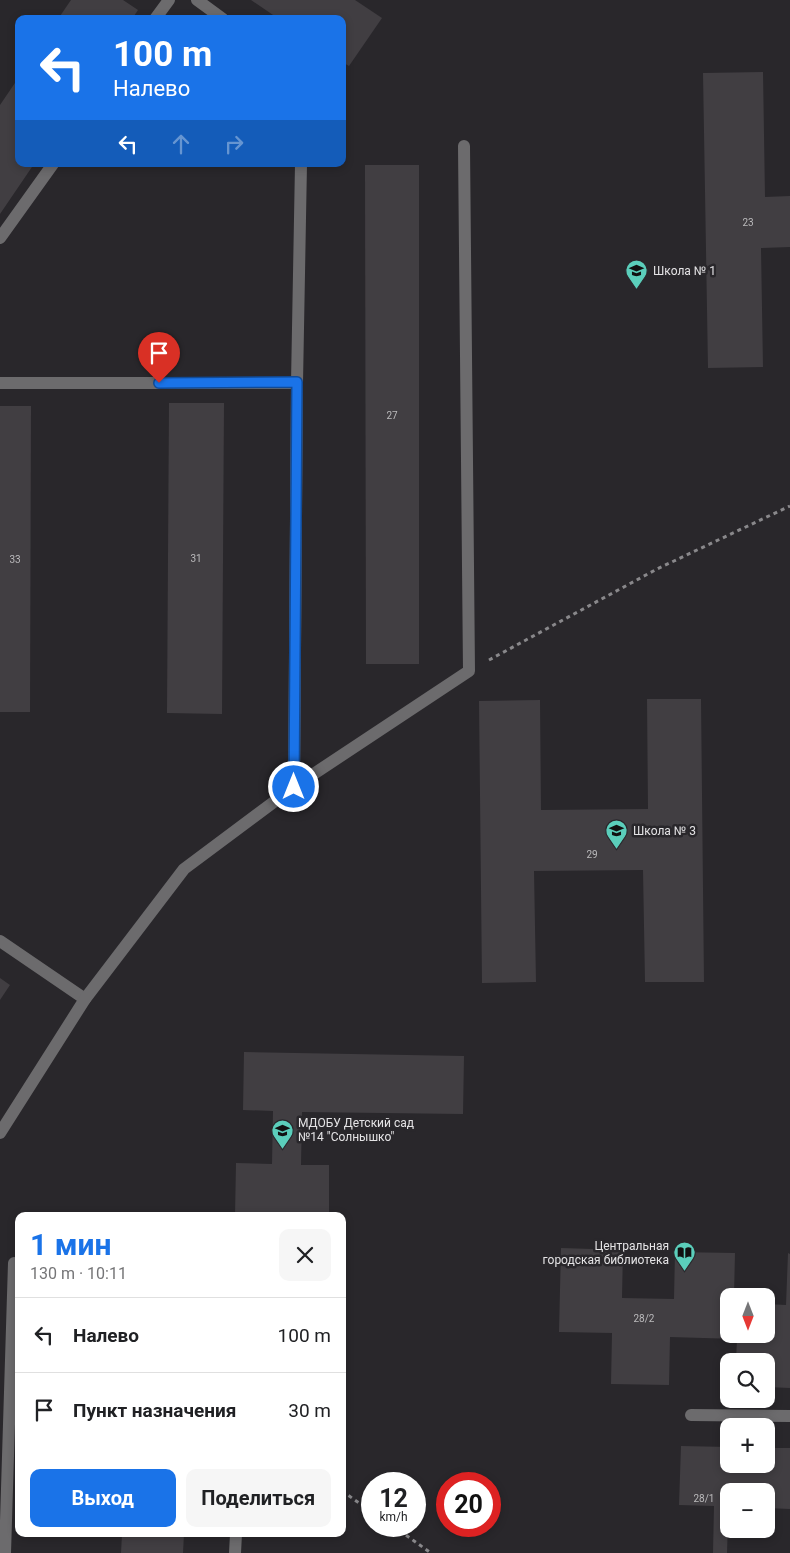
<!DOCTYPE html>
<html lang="ru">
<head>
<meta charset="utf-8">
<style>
  :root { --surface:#fff; --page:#f6f6f6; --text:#202124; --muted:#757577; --line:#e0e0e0; --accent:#1a73e8 }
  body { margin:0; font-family:Roboto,sans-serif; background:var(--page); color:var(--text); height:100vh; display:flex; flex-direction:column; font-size:19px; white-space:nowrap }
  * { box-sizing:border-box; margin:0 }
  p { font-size:16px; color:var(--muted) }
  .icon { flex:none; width:28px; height:28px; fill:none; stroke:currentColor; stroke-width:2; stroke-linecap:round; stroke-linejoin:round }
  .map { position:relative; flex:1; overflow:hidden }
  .sheet { position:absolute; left:15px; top:1212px; width:331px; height:325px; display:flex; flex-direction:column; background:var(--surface); border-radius:10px; box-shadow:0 2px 8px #0003 }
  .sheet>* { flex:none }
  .banner { position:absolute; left:15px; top:15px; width:331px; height:152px; border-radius:10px; box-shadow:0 2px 8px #0003; background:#1a73e8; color:#fff; overflow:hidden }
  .needle { width:32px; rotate:180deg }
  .controls { position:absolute; left:720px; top:1288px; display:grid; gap:10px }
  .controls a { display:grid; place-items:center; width:55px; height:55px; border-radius:10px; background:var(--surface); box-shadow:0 2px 8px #0003; font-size:25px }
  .speed { position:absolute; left:361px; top:1472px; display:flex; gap:10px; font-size:25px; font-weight:700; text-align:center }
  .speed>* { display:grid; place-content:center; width:65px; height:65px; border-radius:50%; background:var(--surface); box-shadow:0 2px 8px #0003; line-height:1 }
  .speed small { font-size:12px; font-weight:400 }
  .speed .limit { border:8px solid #d22; background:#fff; color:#111 }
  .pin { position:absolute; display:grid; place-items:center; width:42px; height:42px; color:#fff; margin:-51px -21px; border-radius:50% 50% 50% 0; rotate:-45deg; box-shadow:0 0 5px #0007 }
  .pin .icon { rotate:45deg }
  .me { position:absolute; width:55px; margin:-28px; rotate:0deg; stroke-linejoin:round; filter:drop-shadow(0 0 4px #0008) }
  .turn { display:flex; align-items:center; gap:18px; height:105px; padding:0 15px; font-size:22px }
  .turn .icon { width:65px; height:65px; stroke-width:2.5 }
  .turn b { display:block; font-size:35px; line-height:42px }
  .lanes { display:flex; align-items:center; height:48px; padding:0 15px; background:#0003; justify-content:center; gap:25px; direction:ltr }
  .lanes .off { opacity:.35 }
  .round { display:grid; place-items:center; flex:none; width:52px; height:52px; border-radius:10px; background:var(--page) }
  .head { display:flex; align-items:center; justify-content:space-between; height:85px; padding:0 15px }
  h1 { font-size:30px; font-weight:700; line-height:38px; color:var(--accent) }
  .primary-button { display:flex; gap:10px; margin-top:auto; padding:10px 15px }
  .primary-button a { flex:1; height:58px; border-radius:10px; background:var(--accent); color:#fff; font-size:20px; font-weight:700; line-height:58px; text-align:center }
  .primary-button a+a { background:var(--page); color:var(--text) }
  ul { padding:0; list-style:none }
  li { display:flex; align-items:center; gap:15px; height:75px; padding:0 15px; border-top:1px solid var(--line) }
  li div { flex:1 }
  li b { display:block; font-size:19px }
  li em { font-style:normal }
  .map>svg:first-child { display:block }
</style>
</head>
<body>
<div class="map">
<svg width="790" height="1553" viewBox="0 0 790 1553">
  <rect width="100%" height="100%" fill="#29272b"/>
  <g fill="#413e42">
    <polygon points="71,0 123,0 138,10 132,19 58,19"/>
    <polygon points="251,0 355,0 382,18 349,66 342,62 342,19 279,19"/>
    <polygon points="763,72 765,197 790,196 790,247 761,248 763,367 708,368 703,73"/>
    <polygon points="19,77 19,164 34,164 0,214 0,105"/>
    <polygon points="365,165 419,165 419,664 366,664"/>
    <polygon points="169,403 224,403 222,714 167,713"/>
    <polygon points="0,406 31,406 30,712 0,712"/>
    <polygon points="647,699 701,699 704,982 645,982 643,870 534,871 536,982 482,983 479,701 540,700 541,810 648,809"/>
    <polygon points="0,978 10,985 0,1000"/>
    <polygon points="244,1052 464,1056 463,1114 302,1112 301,1165 329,1165 329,1216 235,1216 236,1163 272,1164 273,1111 243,1110"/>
    <polygon points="561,1248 623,1250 622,1298 674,1299 675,1252 735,1253 734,1296 729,1296 729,1334 766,1334 766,1304 786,1305 788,1253 790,1254 790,1388 766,1387 766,1361 736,1361 737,1339 670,1337 669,1385 611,1384 612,1333 559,1332"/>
    <polygon points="681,1446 729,1447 729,1464 766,1464 766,1448 790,1448 790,1509 766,1508 766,1491 729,1491 727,1553 713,1553 714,1506 679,1505"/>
    <polygon points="122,1534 184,1534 183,1553 121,1553"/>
  </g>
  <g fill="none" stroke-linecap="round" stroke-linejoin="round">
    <g stroke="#89888b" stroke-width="3" stroke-dasharray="4 4" stroke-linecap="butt">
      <polyline points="489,660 657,569 790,506"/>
      <polyline points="342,1491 372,1512"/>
      <polyline points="393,1526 431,1553"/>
    </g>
    <g stroke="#6c6b6d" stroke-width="12">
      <polyline points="197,0 223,19"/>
      <polyline points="155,19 169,0"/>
      <polyline points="0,238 53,164"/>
      <polyline points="0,383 297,383 301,164"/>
      <polyline points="294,787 297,383"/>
      <polyline points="0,941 85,999"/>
      <polyline points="0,1133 85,999 184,869 294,787 469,671 464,146"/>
      <polyline points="691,1415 790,1416"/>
      <polyline points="5,1553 14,1263"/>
      <polyline points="235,1553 236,1534"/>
    </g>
  </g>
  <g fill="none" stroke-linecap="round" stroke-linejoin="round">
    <defs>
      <polyline id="route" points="159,383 297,382 294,787"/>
    </defs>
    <use href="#route" stroke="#114b97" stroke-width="12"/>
    <use href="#route" stroke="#1a73e8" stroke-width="9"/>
  </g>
  <defs>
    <symbol id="school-pin" viewBox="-11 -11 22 30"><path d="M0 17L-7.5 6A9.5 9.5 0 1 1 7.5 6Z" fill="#5bcebb" stroke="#29272b"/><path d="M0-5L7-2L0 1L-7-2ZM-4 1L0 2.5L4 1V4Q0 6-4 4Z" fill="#111"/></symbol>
    <symbol id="library-pin" viewBox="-11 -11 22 30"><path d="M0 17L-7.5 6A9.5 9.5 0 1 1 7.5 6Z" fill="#5bcebb" stroke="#29272b"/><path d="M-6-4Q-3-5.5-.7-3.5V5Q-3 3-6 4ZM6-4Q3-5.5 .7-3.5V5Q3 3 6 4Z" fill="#111"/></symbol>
  </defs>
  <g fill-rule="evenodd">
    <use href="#school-pin" x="624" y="258" width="25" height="34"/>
    <use href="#school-pin" x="604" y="818" width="25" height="34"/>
    <use href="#school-pin" x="270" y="1118" width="25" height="34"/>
    <use href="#library-pin" x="672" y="1240" width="25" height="34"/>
  </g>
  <g text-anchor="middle" stroke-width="5" stroke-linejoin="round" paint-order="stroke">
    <g font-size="10" fill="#bbbabc">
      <text x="748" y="226">23</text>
      <text x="392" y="419">27</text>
      <text x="196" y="562">31</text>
      <text x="15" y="563">33</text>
      <text x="592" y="858">29</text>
      <text x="644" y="1322">28/2</text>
      <text x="704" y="1502">28/1</text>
    </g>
    <g font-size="12" fill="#e4e3e5" stroke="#29272b" text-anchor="start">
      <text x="653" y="275">Школа № 1</text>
      <text x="633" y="835">Школа № 3</text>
      <text x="298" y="1127">МДОБУ Детский сад<tspan x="298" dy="14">№14 "Солнышко"</tspan></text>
      <text x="669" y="1250" text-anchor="end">Центральная<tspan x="669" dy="14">городская библиотека</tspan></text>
    </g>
  </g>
</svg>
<div class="controls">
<a><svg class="needle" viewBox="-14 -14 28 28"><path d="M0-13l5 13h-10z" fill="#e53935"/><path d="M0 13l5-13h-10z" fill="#757577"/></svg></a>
<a><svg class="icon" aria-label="search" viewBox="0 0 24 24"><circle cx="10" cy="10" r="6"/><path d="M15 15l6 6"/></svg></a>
<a>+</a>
<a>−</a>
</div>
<div class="speed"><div>12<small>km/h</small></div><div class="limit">20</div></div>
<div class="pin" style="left:159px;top:383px;background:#d93025"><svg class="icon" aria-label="arrive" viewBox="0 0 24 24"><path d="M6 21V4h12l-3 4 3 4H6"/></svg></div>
<svg class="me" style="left:294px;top:787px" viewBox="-20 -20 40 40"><circle r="17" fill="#1a73e8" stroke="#fff" stroke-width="3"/><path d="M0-11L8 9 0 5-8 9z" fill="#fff"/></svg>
<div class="banner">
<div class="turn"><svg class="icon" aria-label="left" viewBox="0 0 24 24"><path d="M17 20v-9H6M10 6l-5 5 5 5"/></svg><div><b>100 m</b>Налево</div></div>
<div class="lanes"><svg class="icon" aria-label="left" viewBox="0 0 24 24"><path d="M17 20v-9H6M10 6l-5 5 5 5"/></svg><svg class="icon off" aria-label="ahead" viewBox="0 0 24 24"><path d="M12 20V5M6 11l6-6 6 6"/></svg><svg class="icon off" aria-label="right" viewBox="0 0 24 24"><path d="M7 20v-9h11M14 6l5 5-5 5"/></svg></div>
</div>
<section class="sheet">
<div class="head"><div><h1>1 мин</h1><p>130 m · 10:11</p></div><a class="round"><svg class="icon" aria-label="close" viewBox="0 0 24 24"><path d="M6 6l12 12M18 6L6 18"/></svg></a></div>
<ul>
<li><svg class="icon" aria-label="left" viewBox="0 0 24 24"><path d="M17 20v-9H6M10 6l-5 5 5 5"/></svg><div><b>Налево</b></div><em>100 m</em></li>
<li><svg class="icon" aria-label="arrive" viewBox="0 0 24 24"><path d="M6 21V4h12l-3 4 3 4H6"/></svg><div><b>Пункт назначения</b></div><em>30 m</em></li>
</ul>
<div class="primary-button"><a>Выход</a><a>Поделиться</a></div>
</section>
</div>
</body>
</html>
